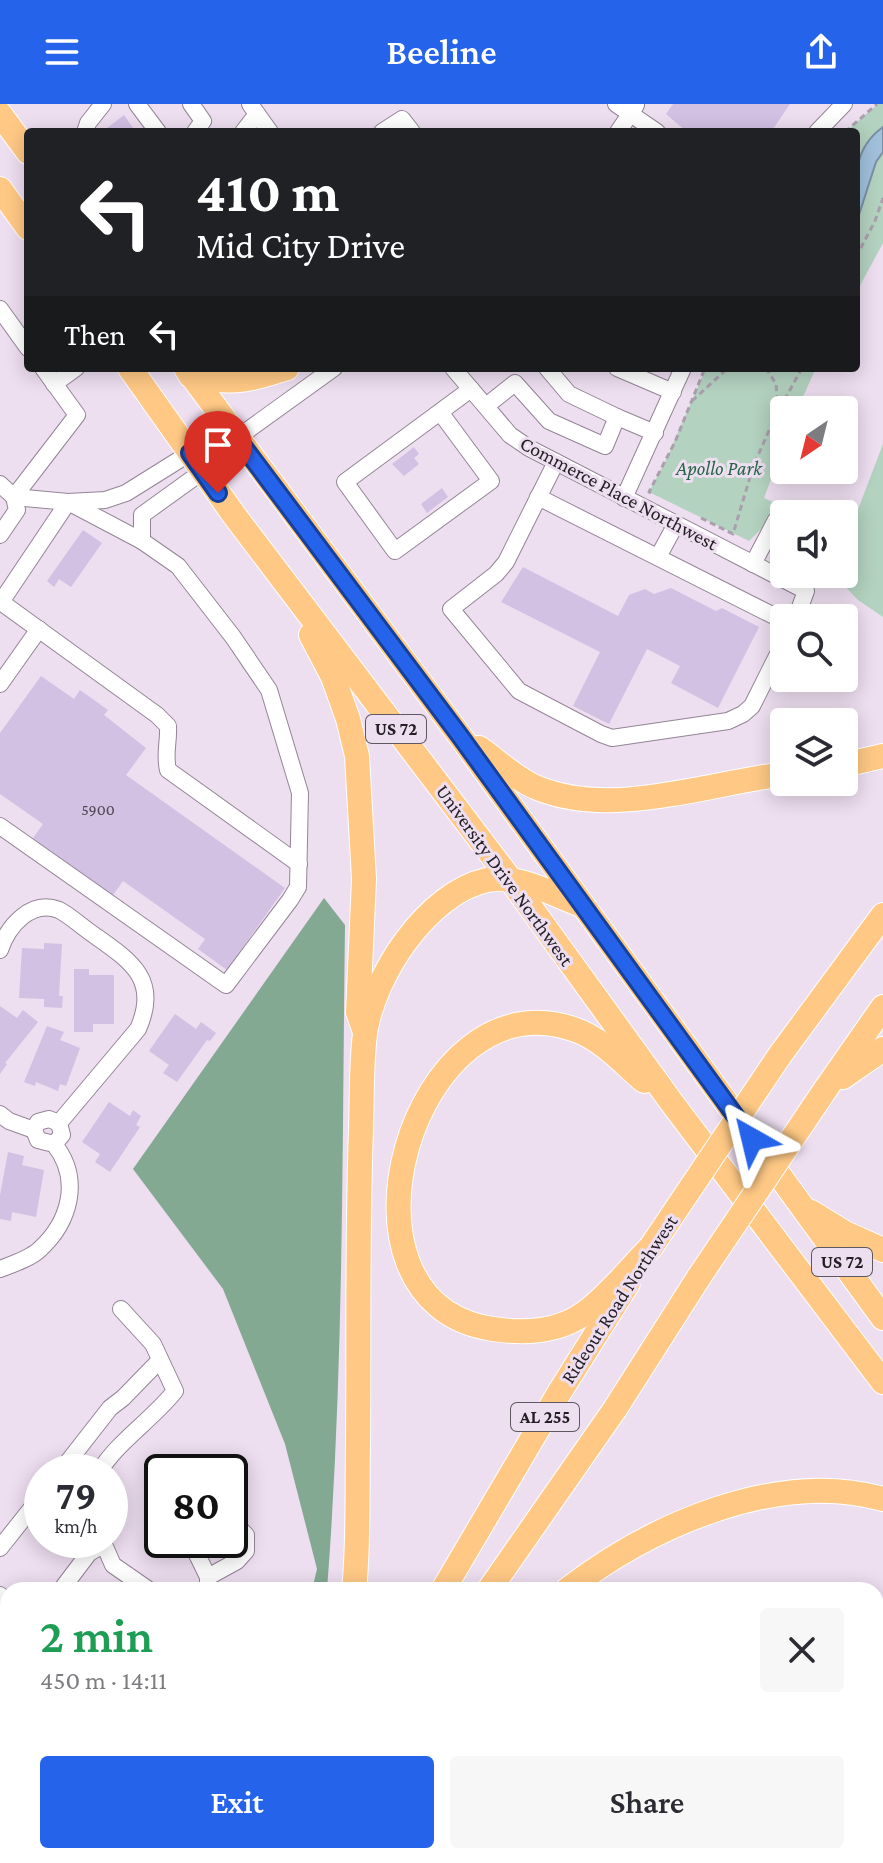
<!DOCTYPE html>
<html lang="en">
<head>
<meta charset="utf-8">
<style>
  :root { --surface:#fff; --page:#f7f7f7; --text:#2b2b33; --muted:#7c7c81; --accent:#2563eb }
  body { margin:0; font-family:"Crimson Pro",serif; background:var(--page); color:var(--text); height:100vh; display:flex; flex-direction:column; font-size:30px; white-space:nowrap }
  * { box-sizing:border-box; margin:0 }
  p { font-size:26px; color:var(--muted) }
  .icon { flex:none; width:44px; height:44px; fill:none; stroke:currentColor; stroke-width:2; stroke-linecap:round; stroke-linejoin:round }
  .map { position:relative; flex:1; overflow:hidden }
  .details { position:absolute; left:0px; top:1478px; width:884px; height:282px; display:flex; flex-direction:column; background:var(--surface); border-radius:24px 24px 0 0; box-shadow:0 4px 20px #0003 }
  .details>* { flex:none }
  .top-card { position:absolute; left:24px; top:24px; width:836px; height:244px; border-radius:8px; box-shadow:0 4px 20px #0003; background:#202124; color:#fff; overflow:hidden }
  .needle { width:52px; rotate:215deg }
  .controls { position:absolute; left:770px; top:292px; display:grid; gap:16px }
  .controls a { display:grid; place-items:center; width:88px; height:88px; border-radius:8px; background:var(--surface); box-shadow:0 4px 20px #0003; font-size:40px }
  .speed { position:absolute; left:24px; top:1350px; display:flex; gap:16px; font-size:40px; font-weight:700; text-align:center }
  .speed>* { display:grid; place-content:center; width:104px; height:104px; border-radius:50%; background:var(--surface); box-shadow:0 4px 20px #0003; line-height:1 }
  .speed small { font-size:20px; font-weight:400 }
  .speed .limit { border:4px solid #111; border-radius:12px; background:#fff; color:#111 }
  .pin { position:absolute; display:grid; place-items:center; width:68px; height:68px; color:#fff; margin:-82px -34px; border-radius:50% 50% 50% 0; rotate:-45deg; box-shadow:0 0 8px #0007 }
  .pin .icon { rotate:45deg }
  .me { position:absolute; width:88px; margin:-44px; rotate:323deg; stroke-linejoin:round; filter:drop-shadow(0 0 6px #0008) }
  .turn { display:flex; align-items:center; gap:28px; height:168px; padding:0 40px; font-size:36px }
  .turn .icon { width:104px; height:104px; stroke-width:2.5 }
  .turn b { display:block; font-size:56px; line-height:68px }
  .then { display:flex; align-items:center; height:76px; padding:0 40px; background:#0003; gap:16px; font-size:30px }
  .round { display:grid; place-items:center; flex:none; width:84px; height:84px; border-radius:8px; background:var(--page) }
  .overview { display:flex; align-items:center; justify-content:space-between; height:136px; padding:0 40px }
  h1 { font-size:48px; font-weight:600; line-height:60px; color:#1e9e55 }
  .button { display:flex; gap:16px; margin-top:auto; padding:16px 40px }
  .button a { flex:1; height:92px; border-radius:8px; background:var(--accent); color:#fff; font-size:32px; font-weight:600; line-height:92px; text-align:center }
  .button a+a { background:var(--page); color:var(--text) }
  header { display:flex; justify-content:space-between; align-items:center; height:104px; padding:0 40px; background:var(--accent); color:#fff; font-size:36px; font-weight:600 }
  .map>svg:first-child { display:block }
</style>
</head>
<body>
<header><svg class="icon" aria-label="menu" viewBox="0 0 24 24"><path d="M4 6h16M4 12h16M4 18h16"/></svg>Beeline<svg class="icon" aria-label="share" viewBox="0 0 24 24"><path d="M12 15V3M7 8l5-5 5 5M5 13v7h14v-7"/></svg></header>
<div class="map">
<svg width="883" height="1759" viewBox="0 0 883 1759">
  <rect width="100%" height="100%" fill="#eddef0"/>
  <g fill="#b4d2c0">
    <polygon points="878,0 883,0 883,139 856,189 856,28 845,28"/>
    <polygon points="706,264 816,264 797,306 784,306 784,341 764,394 775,399 762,424 749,437 649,388 666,356"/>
    <polygon points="883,340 883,513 858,496 834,471 844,470 844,442"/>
  </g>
  <g fill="#83a993">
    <path d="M324 794 345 821C342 1043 344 1265 327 1486H312L317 1465 285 1340 223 1185 133 1065Z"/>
    <polygon points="178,1752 244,1752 240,1759 173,1759"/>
  </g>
  <g fill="#a1c0dc" stroke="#7b8fa5" stroke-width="2">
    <path d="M883 23V48L876 58 856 120C856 83 849 47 883 23Z"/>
    <polygon points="524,1752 643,1752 635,1759 550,1759"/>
  </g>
  <g fill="#d3c1e4">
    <polygon points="673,0 790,0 771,28 687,28 666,10"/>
    <polygon points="124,11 136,28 102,28"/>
    <polygon points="414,343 419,350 414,354 419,360 404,372 392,360"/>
    <polygon points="442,384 448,393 427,409 421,400"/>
    <polygon points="83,426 102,439 71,483 59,475 54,483 47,477"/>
    <polygon points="523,463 618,512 629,491 645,485 654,490 671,484 716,507 722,504 759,523 718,604 671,579 680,562 647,545 609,620 573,602 600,548 501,498"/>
    <polygon points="41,572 74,595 80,586 108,606 104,611 146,644 126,671 285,784 227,866 198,845 205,835 123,777 111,794 31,737 43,720 0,690 0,629"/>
    <polygon points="44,839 62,840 59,892 63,892 62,904 44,903 44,895 19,894 22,844 44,845"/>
    <polygon points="74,865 89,865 89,871 114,871 114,920 93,920 93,928 74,928"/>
    <polygon points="0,902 17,914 23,906 38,918 5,959 7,960 0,970"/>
    <polygon points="175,910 196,925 201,918 216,929 210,937 207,936 177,978 163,969 169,961 149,947"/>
    <polygon points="47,922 64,928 60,936 80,944 66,982 60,980 58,987 36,978 35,982 24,978"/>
    <polygon points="109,998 130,1012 133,1006 141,1012 136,1021 140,1023 110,1068 95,1058 100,1050 82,1038"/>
    <polygon points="8,1048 24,1052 22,1061 44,1066 36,1113 12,1108 11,1117 0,1115 0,1091"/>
    <polygon points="8,1671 8,1701 0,1695 0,1682"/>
    <polygon points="721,1752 777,1752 779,1759 722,1759"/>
  </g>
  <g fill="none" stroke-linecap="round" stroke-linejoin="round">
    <defs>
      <g id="minor">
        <polyline points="137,0 158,28"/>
        <polyline points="191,0 203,17 195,28"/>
        <polyline points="250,0 270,28"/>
        <polyline points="616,0 657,28"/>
        <polyline points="85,28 88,19 103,0"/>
        <polyline points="243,28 257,10"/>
        <polyline points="382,28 402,15 412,28"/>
        <polyline points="618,28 636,1"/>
        <polyline points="817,28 844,0"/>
        <polyline points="0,205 28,244"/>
        <polyline points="453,264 510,331 529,344 806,487 796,514"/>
        <polyline points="547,264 569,290 617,313"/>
        <polyline points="617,264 673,288"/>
        <polyline points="54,280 76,264"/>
        <polyline points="486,302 515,279 549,317 605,342 617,313 655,329"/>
        <polyline points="440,308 491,377 395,447 345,378 471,285"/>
        <path d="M231 336 190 349 126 389 105 396 68 398 1 498 157 611 168 622C169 638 164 650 168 666L299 760"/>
        <polyline points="556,358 506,458 496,470 451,505 519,587 601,630 612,634 728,617 743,610 752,602 784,538"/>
        <polyline points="0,380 14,393 68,398 142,437"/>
        <polyline points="538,393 784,517"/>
        <polyline points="624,394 683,264"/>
        <polyline points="0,431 17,406 14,393 77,311 43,264"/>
        <polyline points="658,453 676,420"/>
        <polyline points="753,460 776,416"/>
        <polyline points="0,580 39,525"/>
        <polyline points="0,722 226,881 290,796 298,783 300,689 269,586 233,533 178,462 142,437 142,411 203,367 237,334 334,264"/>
        <path d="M0 846C8 822 31 795 59 806 71 812 83 824 94 831 131 857 160 876 138 925L59 1019"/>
        <polyline points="0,1010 9,1017 34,1026"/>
        <path d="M0 1165C13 1160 29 1155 39 1146 70 1118 82 1075 54 1040L38 1036 34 1026 38 1018 49 1015 59 1019 62 1031 54 1040"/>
        <polyline points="60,1368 110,1304 123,1294 160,1256"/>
        <path d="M99 1368C118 1337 152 1316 175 1287L153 1240 121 1205"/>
        <polyline points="102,1436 113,1461 149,1486"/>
        <polyline points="190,1436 208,1473 208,1486"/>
        <polyline points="0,1444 42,1391"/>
        <polyline points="208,1473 237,1457 246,1447 246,1431 235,1420 230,1422"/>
        <polyline points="61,1486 89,1449 103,1441"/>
        <polyline points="0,1491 8,1510"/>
        <polyline points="876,1581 883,1581"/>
        <polyline points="876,1715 883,1714"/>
        <polyline points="109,1752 112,1759"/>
        <polyline points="0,1753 8,1749"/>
        <polyline points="38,1759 54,1752"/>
        <polyline points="814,1759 817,1752"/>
      </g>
      <g id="highway">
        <polyline points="0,10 28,48"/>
        <polyline points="0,85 28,124"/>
        <polyline points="130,264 234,411 510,775 672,999 883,1278"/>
        <polyline points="186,264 460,632 883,1214"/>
        <path d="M190 271C233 281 246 277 287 264"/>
        <polyline points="311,531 333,573 348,615 357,652 364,775 358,908 365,928"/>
        <path d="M479 644C498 657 513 673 535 683 610 715 705 680 784 670"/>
        <polyline points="844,661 883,652"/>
        <polyline points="780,951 883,811"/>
        <polyline points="843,973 883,945"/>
        <path d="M644 977C623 959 603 936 576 926 413 866 316 1200 493 1225 524 1230 560 1228 586 1208 610 1190 630 1164 651 1143"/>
        <polyline points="825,986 883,903"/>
        <polyline points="811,1108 845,1129 883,1146"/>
        <path d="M354 1486C359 1438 357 1389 358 1341 359 1236 357 1131 361 1026 362 995 361 961 365 930 373 872 427 789 487 776 517 770 552 790 579 800"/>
        <polyline points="443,1486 559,1289 628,1179"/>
        <polyline points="489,1486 615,1305 699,1173"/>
        <path d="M567 1486C650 1422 777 1365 883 1395"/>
        <polyline points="271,1759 275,1752"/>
        <polyline points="309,1759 313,1752"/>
        <polyline points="342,1759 347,1752"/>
      </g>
    </defs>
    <use href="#minor" stroke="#938596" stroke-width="18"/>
    <use href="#highway" stroke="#fff" stroke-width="26"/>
    <g stroke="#aa9fad" stroke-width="3" stroke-dasharray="6 4" stroke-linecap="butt">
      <polyline points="845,28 877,0"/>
      <polyline points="856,153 875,117 883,94"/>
      <polyline points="766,264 776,280 778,305"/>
      <polyline points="692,297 728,264"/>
      <polyline points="651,389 649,388 675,338 705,264"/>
      <polyline points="701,414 733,430 753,363 774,315 802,264"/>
    </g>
    <use href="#minor" stroke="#fff" stroke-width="16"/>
    <use href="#highway" stroke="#ffc985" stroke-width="24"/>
    <defs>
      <g id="highway-bridge">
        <polyline points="651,1143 780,951"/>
        <polyline points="699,1173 825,986"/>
      </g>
    </defs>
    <use href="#highway-bridge" stroke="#fff" stroke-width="26" stroke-linecap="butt"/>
    <use href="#highway-bridge" stroke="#ffc985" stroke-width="24"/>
  </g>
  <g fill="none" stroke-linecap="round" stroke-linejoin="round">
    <defs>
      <polyline id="route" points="218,389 190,349 237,334 460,632 752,1035"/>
    </defs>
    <use href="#route" stroke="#184099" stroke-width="20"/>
    <use href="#route" stroke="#2563eb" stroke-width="14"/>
  </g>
  <g text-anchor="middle" stroke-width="6" stroke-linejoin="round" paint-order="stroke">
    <g font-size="16" fill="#4f4754">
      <text x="98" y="711">5900</text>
    </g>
    <g fill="#eddef0" stroke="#605861" stroke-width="2">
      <rect x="366" y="611" width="60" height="28" rx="6"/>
      <rect x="812" y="1144" width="60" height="28" rx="6"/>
      <rect x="511" y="1299" width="68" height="28" rx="6"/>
    </g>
    <g font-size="18" font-weight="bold" fill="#231e24">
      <text x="396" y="631">US 72</text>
      <text x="842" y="1164">US 72</text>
      <text x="545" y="1319">AL 255</text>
    </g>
    <g font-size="20" font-style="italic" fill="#266546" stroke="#eddef0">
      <text x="719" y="371">Apollo Park</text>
    </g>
    <g font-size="20" fill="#231e24" stroke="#eddef0">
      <text transform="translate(619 389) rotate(28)" y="7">Commerce Place Northwest</text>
      <text transform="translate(505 771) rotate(54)" y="7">University Drive Northwest</text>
      <text transform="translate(619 1195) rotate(-57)" y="7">Rideout Road Northwest</text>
    </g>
  </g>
</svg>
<div class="controls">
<a><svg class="needle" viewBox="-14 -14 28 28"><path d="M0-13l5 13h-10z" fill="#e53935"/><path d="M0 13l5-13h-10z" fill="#7c7c81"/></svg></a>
<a><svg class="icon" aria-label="sound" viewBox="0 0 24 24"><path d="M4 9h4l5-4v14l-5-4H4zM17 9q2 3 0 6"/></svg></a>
<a><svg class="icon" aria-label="search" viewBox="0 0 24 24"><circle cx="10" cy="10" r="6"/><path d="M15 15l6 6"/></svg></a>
<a><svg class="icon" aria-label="layers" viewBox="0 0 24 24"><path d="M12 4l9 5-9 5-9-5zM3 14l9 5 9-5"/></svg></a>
</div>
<div class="speed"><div>79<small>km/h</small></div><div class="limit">80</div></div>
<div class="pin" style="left:218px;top:389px;background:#d93025"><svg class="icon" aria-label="arrive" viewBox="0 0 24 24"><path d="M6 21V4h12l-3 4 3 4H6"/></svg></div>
<svg class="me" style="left:752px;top:1035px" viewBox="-20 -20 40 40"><path d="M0-17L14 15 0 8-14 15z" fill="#2563eb" stroke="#fff" stroke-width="4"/></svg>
<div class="top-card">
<div class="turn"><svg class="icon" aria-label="left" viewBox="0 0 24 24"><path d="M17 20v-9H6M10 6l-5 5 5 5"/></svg><div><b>410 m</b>Mid City Drive</div></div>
<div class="then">Then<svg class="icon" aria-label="left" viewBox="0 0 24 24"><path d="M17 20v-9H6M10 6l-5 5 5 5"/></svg></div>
</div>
<section class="details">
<div class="overview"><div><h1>2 min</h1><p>450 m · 14:11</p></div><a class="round"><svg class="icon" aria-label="close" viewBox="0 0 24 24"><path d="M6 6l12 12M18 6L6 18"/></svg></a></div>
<div class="button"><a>Exit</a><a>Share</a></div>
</section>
</div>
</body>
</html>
